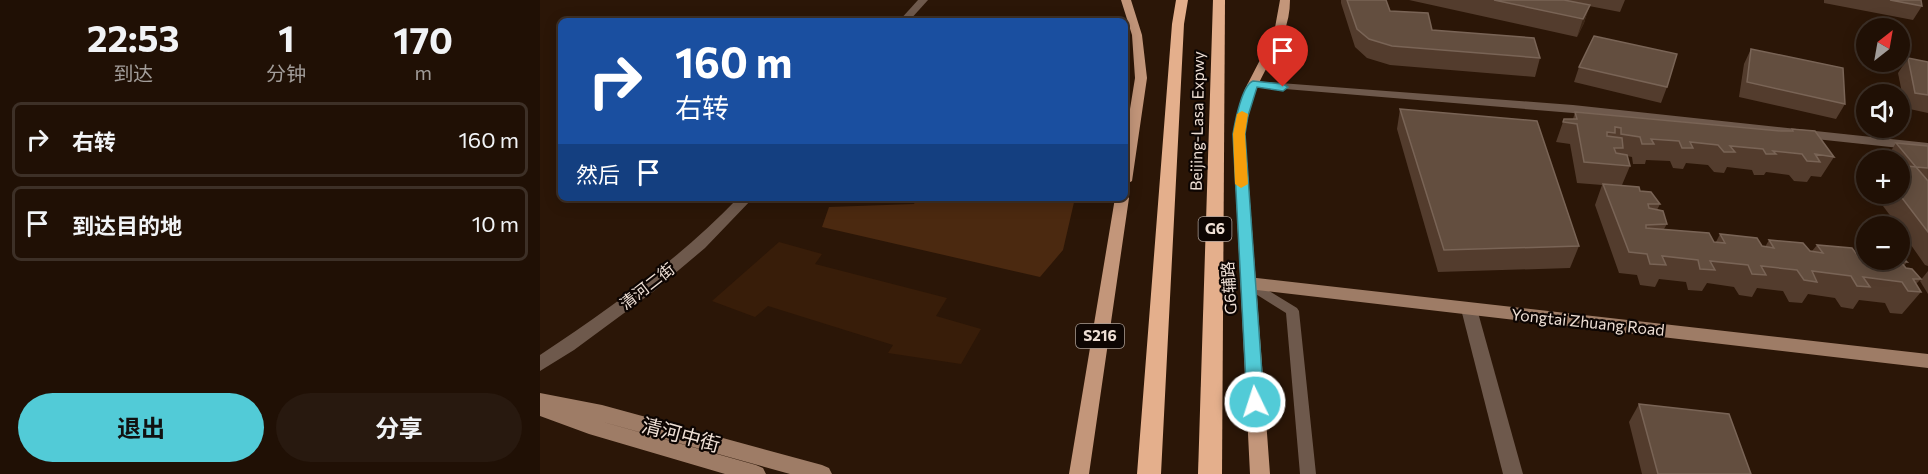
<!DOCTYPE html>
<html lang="zh">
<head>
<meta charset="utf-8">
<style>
  :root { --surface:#201005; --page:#28190f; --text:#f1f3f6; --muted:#a29d9a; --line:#3d3027; --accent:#52cbd7 }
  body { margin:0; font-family:Commissioner,"Noto Sans SC",sans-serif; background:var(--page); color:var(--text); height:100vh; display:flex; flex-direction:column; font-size:22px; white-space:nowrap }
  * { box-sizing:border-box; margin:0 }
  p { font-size:20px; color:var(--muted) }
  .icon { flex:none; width:33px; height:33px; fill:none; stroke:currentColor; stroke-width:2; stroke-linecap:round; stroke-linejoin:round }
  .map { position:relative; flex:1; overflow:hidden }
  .panel { display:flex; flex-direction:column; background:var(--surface); width:540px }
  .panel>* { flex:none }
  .banner { position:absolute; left:18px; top:18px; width:570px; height:183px; border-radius:9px; box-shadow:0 3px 15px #0003,0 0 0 2px var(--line); background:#1a4fa0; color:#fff; overflow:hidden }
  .needle { width:39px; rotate:31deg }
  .fabs { position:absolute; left:1316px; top:18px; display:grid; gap:12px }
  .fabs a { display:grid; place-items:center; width:54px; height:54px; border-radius:50%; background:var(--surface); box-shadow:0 3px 15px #0003,0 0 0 2px var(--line); font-size:30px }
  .pin { position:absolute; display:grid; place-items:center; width:51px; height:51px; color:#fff; margin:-62px -26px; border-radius:50% 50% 50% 0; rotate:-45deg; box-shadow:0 0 6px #0007 }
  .pin .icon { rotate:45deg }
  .me { position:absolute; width:66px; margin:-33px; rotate:356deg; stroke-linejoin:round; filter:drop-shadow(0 0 4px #0008) }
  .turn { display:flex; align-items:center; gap:21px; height:126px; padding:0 18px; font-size:27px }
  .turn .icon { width:78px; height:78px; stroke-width:2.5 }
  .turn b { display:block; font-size:42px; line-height:51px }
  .then { display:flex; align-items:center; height:57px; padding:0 18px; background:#0003; gap:12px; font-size:22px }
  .eta { display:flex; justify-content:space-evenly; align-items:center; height:102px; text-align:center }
  .eta b { font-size:36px; font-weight:700; line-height:42px }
  .primary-button { display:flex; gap:12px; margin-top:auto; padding:12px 18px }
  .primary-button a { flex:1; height:69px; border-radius:36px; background:var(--accent); color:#111; font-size:24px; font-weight:700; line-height:69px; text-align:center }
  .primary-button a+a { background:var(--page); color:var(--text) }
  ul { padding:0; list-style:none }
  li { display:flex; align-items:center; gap:18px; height:75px; margin:0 12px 9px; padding:0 6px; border:3px solid var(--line); border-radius:9px }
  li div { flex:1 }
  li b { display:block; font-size:22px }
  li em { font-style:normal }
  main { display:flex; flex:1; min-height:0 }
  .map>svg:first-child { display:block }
</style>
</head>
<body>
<main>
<section class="panel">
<div class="eta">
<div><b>22:53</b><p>到达</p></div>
<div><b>1</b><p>分钟</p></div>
<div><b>170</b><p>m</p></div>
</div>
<ul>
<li><svg class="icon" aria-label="right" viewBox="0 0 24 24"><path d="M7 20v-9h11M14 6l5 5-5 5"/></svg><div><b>右转</b></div><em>160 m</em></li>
<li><svg class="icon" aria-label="arrive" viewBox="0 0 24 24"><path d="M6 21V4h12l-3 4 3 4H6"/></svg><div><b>到达目的地</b></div><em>10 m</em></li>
</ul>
<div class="primary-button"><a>退出</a><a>分享</a></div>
</section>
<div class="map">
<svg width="1388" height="474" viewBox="0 0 1388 474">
  <rect width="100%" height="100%" fill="#2b1607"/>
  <polygon fill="#381d09" points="239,242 282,254 275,264 407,298 396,316 441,329 421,364 348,353 353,345 228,306 215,317 172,301"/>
  <polygon fill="#4b2910" points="377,198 535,198 523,250 500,277 282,227 289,207 374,204"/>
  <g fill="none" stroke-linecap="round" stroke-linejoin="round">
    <polygon fill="#6e594c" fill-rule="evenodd" points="708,278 757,308 759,311 776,474 760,474 746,313 703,286 702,283 703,280"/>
    <g fill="#6e594c" fill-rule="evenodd">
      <polygon points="378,0 388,0 369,21 359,21"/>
      <polygon points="713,81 1033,105 1388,143 1388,151 1033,113 709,86 707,84"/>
      <path d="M198 198H213L165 248 114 291 34 350 0 371V355C71 308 139 259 198 198Z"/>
      <polygon points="929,303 935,305 937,309 983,474 963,474 921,309 923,305"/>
    </g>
    <g fill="#9e7c66" fill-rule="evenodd">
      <polygon points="708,277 1388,354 1388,368 708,289 702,287 700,283 702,279"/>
      <polygon points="0,393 62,405 282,465 289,468 292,474 250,474 56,420 216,465 223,468 226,474 185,474 49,434 0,416"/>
    </g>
    <g fill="#c3967a" fill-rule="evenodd">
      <polygon points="581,0 591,0 602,35 607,78 592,181 585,185 585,140 595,78 592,35"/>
      <path d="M740 0H750C750 33 732 55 719 83 711 99 708 117 705 134L730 474H710L693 134 705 89 734 33Z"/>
      <polygon points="585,194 589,198 549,474 529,474 575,198 585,198"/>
    </g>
    <g fill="#e4af8c" fill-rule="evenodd">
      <polygon points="636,0 648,0 644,24 621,474 597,474 632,24"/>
      <polygon points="673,0 685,0 682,474 658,474"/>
    </g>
  </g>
  <g fill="#533c2d">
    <polygon points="801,0 846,0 850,11 892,30 1000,58 995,77 850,65 827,58 815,47 801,3"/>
    <polygon points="869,0 1085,0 1080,12 1049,6 1044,23 1037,37"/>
    <polygon points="1284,0 1381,0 1382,6 1373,20 1284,3"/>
    <polygon points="1211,49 1305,104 1296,119 1199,97 1204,64"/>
    <polygon points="1368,58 1388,62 1388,113 1365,108 1358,73"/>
    <polygon points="1039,67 1127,87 1121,103 1034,82"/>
    <polygon points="860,109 1039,246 1030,268 898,272 857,129"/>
    <polygon points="1035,112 1241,131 1251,131 1252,129 1294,157 1281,177 1271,176 1267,182 1254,181 1249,175 1226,172 1224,175 1214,175 1212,170 1187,167 1184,173 1174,172 1168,165 1146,163 1143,169 1133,168 1130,161 1106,160 1105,164 1093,164 1092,157 1087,156 1090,166 1082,185 1100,191 1120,204 1117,210 1127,224 1124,229 1174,242 1176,242 1180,234 1225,247 1229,240 1272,251 1277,245 1320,257 1326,249 1326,260 1359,260 1367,262 1364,266 1381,279 1376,284 1381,292 1362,314 1350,313 1345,303 1319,300 1313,309 1301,307 1295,298 1268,294 1262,303 1249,302 1243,291 1217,288 1212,297 1199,295 1194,287 1167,283 1162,291 1148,290 1146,282 1119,279 1115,287 1100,285 1097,275 1079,273 1055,205 1062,185 1037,183 1030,144 1016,142 1024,119 1033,119"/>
    <polygon points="1356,143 1388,146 1388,266 1385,265 1359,228 1359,226 1358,226 1334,194 1359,194 1359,160 1345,160"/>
    <polygon points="1388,271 1388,294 1380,281"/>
    <polygon points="1099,404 1211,474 1102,474 1089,422"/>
  </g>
  <polygon fill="#3c2616" points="1050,5 1044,23 1037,37 1043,19"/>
  <g fill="#634e3f" stroke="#796456" stroke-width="1.5">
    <polygon points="807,0 846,0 850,11 888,13 892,30 994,38 1000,58 852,46 829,39 817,29"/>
    <polygon points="954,0 1024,0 1050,5 1043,19"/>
    <polygon points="1350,0 1381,0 1382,6"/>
    <polygon points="1054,36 1137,54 1127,87 1039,67"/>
    <polygon points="1211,49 1303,68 1305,104 1207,82"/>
    <polygon points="1368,58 1388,62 1388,95 1375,93"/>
    <polygon points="860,109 997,121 1039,246 904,250"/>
    <polygon points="1035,112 1241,131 1253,131 1252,129 1275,131 1294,157 1275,154 1280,162 1267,161 1262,154 1233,151 1236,154 1226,154 1223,149 1190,146 1195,152 1184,152 1178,145 1150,142 1153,148 1142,148 1139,141 1111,139 1114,144 1102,144 1100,137 1081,134 1081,128 1075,127 1075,133 1067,132 1067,136 1082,138 1083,148 1074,148 1076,153 1087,155 1090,166 1044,162 1037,124 1023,122 1024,119 1037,119"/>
    <polygon points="1356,143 1388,146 1388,168 1376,167"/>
    <polygon points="1359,165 1376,167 1388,181 1388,232 1359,194"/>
    <polygon points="1063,184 1099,187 1100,191 1111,192 1120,204 1108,204 1109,208 1123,211 1127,224 1106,225 1106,228 1169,233 1174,242 1185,243 1180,234 1217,238 1222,246 1234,248 1229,240 1263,243 1270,251 1283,253 1277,245 1312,248 1318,256 1326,257 1326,260 1359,260 1359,254 1367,262 1360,261 1366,268 1372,269 1381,279 1373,279 1381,292 1368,291 1362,282 1323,277 1330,287 1317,286 1311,276 1272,271 1277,282 1264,280 1257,270 1221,266 1226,275 1212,274 1208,265 1170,261 1175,270 1160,269 1158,260 1122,256 1126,265 1110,264 1107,254 1089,252"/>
    <polygon points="1099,404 1189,414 1211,474 1118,474"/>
  </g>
  <path fill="#52cbd7" stroke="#35848c" stroke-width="1.5" d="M713 81 743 84 748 87 743 91 717 87 708 116 705 134 724 402 721 407 715 409 709 407 707 402 693 134C695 122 702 85 713 81Z"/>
  <polygon fill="#f59e0b" points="702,111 708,114 705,134 708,184 701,188 695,184 693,134 697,114"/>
  <g text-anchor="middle" stroke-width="4.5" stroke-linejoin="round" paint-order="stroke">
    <g fill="#0d0502" stroke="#aa9e96" stroke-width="1.5">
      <rect x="658.5" y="217" width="33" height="24" rx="4.5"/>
      <rect x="536" y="324" width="48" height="24" rx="4.5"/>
    </g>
    <g font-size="15" font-weight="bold" fill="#eedfd5">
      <text x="675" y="234">G6</text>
      <text x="560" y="341">S216</text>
    </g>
    <g font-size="16" fill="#eedfd5" stroke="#0d0502">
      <text transform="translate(657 121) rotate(-89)" y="6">Beijing-Lasa Expwy</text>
      <text transform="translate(107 286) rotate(-38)" y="6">清河二街</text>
      <text transform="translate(689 288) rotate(-94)" y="6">G6辅路</text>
      <text transform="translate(1048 322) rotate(6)" y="6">Yongtai Zhuang Road</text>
    </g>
    <g font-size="20" fill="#eedfd5" stroke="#0d0502">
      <text transform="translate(141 435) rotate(15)" y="7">清河中街</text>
    </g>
  </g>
</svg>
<div class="fabs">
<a><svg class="needle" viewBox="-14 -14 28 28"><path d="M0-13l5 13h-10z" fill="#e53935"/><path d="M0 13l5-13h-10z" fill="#a29d9a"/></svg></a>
<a><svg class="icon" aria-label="sound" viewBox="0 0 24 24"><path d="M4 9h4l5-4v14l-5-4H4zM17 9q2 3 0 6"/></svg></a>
<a>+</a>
<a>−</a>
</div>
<div class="pin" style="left:743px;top:87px;background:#d93025"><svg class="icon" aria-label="arrive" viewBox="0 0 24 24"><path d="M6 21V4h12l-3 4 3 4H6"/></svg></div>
<svg class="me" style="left:715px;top:402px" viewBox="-20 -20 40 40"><circle r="17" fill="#52cbd7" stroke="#fff" stroke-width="3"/><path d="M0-11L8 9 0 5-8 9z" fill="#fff"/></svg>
<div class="banner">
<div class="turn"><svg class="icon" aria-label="right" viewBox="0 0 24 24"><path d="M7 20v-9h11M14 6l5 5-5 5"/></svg><div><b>160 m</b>右转</div></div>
<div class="then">然后<svg class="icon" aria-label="arrive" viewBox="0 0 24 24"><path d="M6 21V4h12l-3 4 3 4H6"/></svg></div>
</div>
</div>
</main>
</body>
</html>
